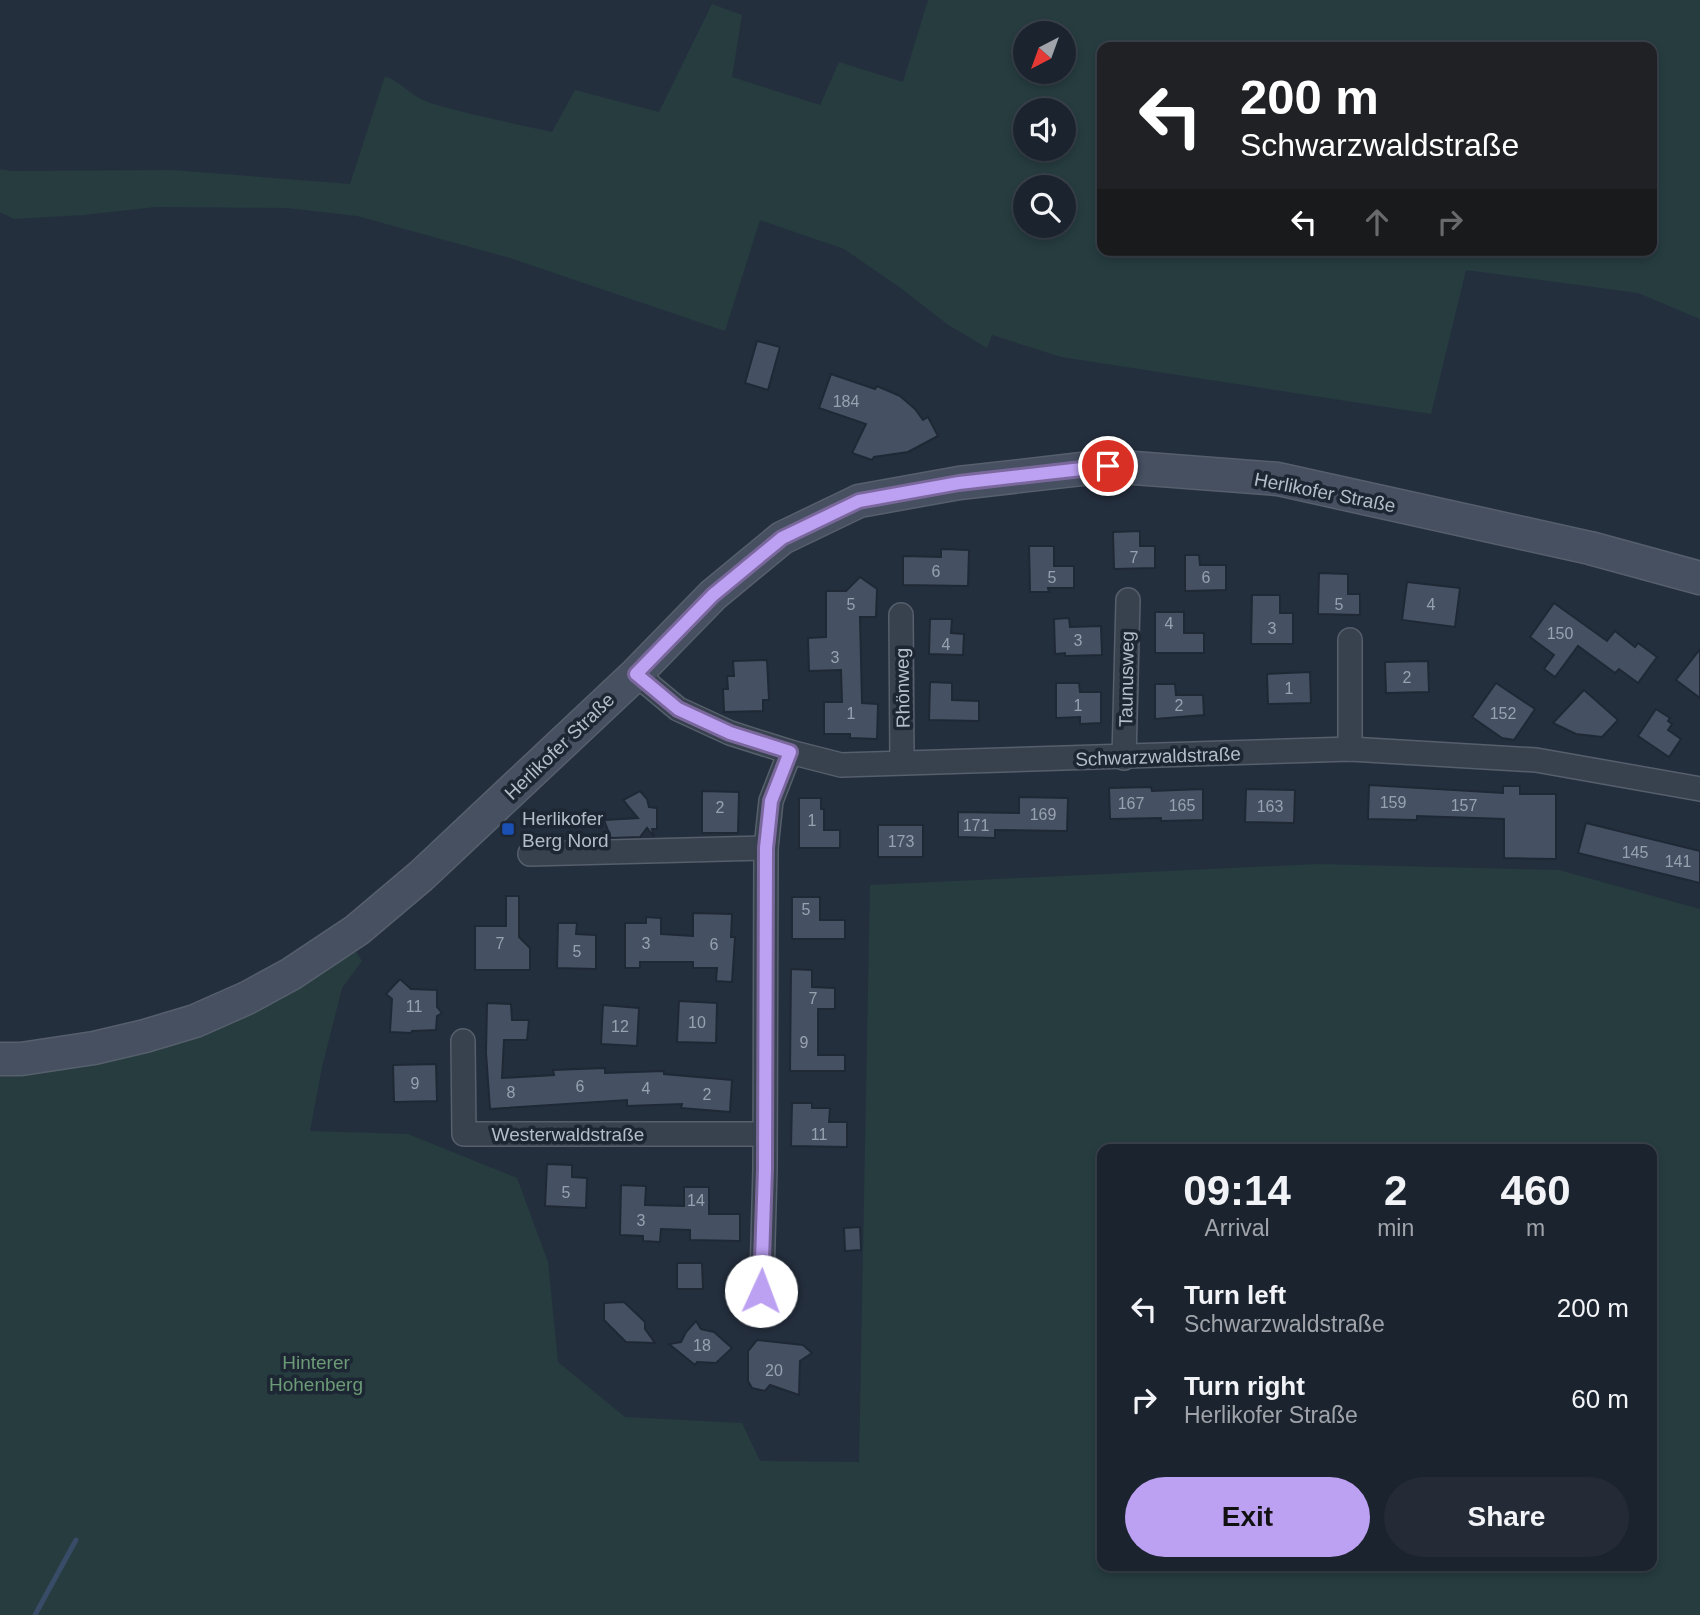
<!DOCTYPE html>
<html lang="en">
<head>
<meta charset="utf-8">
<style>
  :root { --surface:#1b232e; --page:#242b36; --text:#f1f3f6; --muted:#a0a4aa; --line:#39404a; --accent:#bca0f2 }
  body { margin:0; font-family:Arial,sans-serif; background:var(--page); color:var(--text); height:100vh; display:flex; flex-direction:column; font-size:26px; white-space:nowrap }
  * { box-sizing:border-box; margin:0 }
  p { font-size:23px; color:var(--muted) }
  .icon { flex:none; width:38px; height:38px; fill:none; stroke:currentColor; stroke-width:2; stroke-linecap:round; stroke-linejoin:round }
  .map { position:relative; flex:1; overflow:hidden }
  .side { position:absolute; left:1097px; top:1144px; width:560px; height:427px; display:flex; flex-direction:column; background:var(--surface); border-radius:14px; box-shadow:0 4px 10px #0003,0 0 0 2px var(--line) }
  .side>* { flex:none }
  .hud { position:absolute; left:1097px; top:42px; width:560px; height:214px; border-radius:14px; box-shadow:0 4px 10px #0003,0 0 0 2px var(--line); background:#202124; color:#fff; overflow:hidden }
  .needle { width:46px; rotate:221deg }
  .controls { position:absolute; left:1013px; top:21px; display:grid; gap:14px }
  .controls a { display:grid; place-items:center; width:63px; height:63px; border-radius:50%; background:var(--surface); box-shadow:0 4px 10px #0003,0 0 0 2px var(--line); font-size:35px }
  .pin { position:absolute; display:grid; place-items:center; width:60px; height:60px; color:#fff; margin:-30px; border:4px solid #fff; border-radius:50%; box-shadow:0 2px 7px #0007 }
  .me { position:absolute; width:77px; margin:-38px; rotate:2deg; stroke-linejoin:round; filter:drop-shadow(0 0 5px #0008) }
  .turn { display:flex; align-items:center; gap:24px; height:147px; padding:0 28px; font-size:32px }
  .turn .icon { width:91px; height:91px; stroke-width:2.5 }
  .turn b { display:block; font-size:49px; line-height:60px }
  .lanes { display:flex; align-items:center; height:66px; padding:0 28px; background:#0003; justify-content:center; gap:35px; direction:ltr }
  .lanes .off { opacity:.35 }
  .eta { display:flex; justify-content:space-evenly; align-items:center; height:119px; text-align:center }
  .eta b { font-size:42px; font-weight:700; line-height:49px }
  .action { display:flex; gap:14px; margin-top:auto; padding:14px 28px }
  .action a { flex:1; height:80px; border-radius:42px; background:var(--accent); color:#111; font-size:28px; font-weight:700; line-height:80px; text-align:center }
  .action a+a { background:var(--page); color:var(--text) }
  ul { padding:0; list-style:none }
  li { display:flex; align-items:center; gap:21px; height:91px; padding:0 28px }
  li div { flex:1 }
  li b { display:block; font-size:26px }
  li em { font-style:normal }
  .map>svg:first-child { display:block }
</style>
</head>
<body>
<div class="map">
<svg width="1700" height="1615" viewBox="0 0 1700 1615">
  <rect width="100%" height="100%" fill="#242f3e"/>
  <g fill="#263c3f" fill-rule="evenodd">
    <path d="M928 0H1700V319L1638 293 1466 270 1431 414 1061 357 992 335 987 348 947 324 902 289 844 249 760 220 725 331 510 258 357 216 287 208 156 207 84 215 14 219 0 212V169L11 171 172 170 350 184 385 76C403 83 410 96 430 103 470 115 512 123 552 132L575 90 659 112 712 4 742 15 732 77 820 105 839 62 903 82ZM1026 33H1064V72H1026ZM1652 47V250H1102V47ZM1026 110H1064V149H1026ZM1026 187H1064V226H1026Z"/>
    <path d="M1317 864 1559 870 1700 909V1615H0V1070L94 1061 353 947 362 961 342 988 322 1067 310 1131 408 1134 517 1178 548 1262 558 1362 625 1417 742 1423 760 1461 859 1462 870 885ZM1102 1150H1652V1566H1102Z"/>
  </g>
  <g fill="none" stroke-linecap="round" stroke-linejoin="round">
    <polyline stroke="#394c67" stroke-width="5" points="35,1615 76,1540"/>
  </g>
  <g fill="#455162" stroke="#1f2835" stroke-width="2">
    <polygon points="757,341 780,347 768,390 745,383"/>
    <polygon points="831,374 875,389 877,386 900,396 915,409 923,420 928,417 938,436 908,452 874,457 872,460 852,453 866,424 819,408"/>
    <polygon points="1140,531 1140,546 1155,546 1155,568 1114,569 1113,532"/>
    <polygon points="1029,546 1054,546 1054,566 1074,566 1074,588 1048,588 1049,592 1030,592"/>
    <polygon points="941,549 969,550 968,586 903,585 903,556 941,557"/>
    <polygon points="1185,555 1199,555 1200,565 1226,565 1226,590 1185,591"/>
    <polygon points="1319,573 1348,574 1348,594 1360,594 1360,615 1318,614"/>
    <polygon points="860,577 877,589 876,617 860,617 862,703 878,704 877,739 850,738 850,734 824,734 824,702 842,702 841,670 809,671 808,638 826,637 826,591 846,591"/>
    <polygon points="1407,582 1460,588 1455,627 1402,620"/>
    <polygon points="1252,595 1280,595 1280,613 1293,613 1293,644 1251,644"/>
    <polygon points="1554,603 1607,641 1615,631 1635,647 1638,643 1657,657 1638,683 1619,669 1615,673 1578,646 1555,677 1544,669 1554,655 1530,637"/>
    <polygon points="1155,612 1184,612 1184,633 1204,633 1204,653 1155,653"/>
    <polygon points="1069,618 1070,627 1101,626 1102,655 1065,656 1065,653 1055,654 1054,619"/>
    <polygon points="930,619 952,619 951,633 964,634 963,655 929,654"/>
    <polygon points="1700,649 1700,698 1676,680"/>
    <polygon points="767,660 769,700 763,700 763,711 724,712 723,689 728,689 727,676 734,676 733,661"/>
    <polygon points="1428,661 1429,692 1386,693 1385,662"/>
    <polygon points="1310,672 1311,703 1268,704 1267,674"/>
    <polygon points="930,682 952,683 952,700 979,701 979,721 929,720"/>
    <polygon points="1056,683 1079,683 1080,692 1101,692 1101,723 1080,724 1080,717 1056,718"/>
    <polygon points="1496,683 1535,709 1514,740 1502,738 1472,717"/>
    <polygon points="1155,684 1175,684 1176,695 1203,695 1204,715 1155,719"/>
    <polygon points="1584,690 1618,720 1602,737 1576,734 1553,723"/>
    <polygon points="1656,709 1670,718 1668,721 1672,724 1668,730 1681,739 1669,757 1638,736"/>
    <polygon points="1369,785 1503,793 1503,786 1520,786 1520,794 1556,794 1556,859 1504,858 1504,819 1417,816 1417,820 1368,819"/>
    <polygon points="1151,787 1152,791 1203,789 1203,820 1161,821 1161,818 1110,819 1109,788"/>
    <polygon points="1246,789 1295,790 1294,823 1245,822"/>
    <polygon points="640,791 647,799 649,807 657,808 657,829 652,829 654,837 647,828 640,837 611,838 604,820 638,818 623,800"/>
    <polygon points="702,791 739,792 738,833 702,833"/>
    <polygon points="1019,797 1068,798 1067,831 995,830 995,838 958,837 958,812 1019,813"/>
    <polygon points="799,798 821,798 821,809 824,809 824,830 840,830 840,848 799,848"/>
    <polygon points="1586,823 1700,851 1700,883 1578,853"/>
    <rect x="878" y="825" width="45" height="32"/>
    <polygon points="506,896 519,896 519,937 530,948 530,970 475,970 475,926 506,926"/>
    <polygon points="792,897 820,897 820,920 845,920 845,939 792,939"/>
    <polygon points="693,913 732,914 731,937 735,937 732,982 716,981 717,968 693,968 693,962 640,962 640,968 625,968 625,923 646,923 646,917 661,918 661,934 693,936"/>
    <polygon points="558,923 577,923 576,934 596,935 596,969 557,968"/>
    <polygon points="791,969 812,970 812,987 835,988 835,1009 818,1009 818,1055 845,1055 845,1071 790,1071"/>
    <polygon points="400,979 411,989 437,990 437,1007 442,1013 437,1016 436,1030 412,1031 411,1033 390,1032 392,999 386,994"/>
    <polygon points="679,1001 717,1003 716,1043 677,1042"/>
    <polygon points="487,1003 511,1004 512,1020 529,1020 527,1040 504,1040 502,1078 554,1075 553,1070 605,1068 605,1073 664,1071 664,1074 732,1080 730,1112 681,1108 682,1104 627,1106 627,1100 490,1109 486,1053"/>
    <polygon points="603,1005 639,1008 637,1046 601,1044"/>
    <polygon points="436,1064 437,1101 394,1102 393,1065"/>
    <polygon points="792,1103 812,1103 812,1108 830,1108 829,1122 847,1122 847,1147 791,1146"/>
    <polygon points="547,1164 572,1165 572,1177 587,1178 586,1208 545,1206"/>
    <polygon points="621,1185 646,1186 645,1205 684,1206 684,1187 709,1187 709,1214 740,1214 740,1241 690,1240 690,1230 661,1229 660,1242 643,1241 643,1236 620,1235"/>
    <polygon points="860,1227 861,1250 845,1251 844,1228"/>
    <polygon points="677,1263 702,1263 703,1289 677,1289"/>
    <polygon points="624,1302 645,1322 645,1329 655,1343 626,1342 604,1320 604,1303"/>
    <polygon points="696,1321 701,1329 714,1332 732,1348 716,1363 697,1362 695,1365 669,1344 681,1342 686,1332"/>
    <polygon points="757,1340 803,1345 812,1353 800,1361 799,1395 770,1385 765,1391 752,1388 748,1381 748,1351"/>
  </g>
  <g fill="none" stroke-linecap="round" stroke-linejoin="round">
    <defs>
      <g id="minor">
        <polyline points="901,615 902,762"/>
        <polyline points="636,674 678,709 730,733 790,752 841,765 1350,749 1536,760 1700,789"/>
        <polyline points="1350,749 1350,640"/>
        <polyline points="1124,758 1128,600"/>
        <polyline points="530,854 766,848"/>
        <polyline points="463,1041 464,1134 764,1134"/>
        <polyline points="761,1315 765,1169 766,848 771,801 790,752"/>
      </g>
      <polyline id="secondary" points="0,1059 21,1059 94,1048 145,1036 195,1021 247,998 291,974 357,930 421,876 636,674 713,595 782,538 859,501 959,483 1108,466 1278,479 1590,548 1700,578"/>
    </defs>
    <use href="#minor" stroke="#565f6c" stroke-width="26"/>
    <use href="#secondary" stroke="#565f6c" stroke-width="35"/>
    <use href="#minor" stroke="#38414e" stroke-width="23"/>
    <use href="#secondary" stroke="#465061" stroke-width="32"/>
  </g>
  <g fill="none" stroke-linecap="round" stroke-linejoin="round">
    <defs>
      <polyline id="route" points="761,1291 765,1169 766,848 771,801 790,752 730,733 678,709 636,674 713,595 782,538 859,501 959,483 1108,466"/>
    </defs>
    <use href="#route" stroke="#7a689d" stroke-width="18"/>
    <use href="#route" stroke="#bca0f2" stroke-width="12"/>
  </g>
  <rect fill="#1a4fb4" stroke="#1d2633" stroke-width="2.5" x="501" y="822" width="14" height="14" rx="3.5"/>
  <g text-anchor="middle" stroke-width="7" stroke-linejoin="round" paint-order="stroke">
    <g font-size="16" fill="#98a1af">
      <text x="846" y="407">184</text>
      <text x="1134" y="563">7</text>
      <text x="936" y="577">6</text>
      <text x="1052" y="583">5</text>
      <text x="1206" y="583">6</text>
      <text x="851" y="610">5</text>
      <text x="1339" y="610">5</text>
      <text x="1431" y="610">4</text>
      <text x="1169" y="629">4</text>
      <text x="1272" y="634">3</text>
      <text x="1560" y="639">150</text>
      <text x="1078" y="646">3</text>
      <text x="946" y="650">4</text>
      <text x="835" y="663">3</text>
      <text x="1407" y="683">2</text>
      <text x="1289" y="694">1</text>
      <text x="1078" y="711">1</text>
      <text x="1179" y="711">2</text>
      <text x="851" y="719">1</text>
      <text x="1503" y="719">152</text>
      <text x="1393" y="808">159</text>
      <text x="1131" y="809">167</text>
      <text x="1182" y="811">165</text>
      <text x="1464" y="811">157</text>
      <text x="1270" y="812">163</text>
      <text x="720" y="813">2</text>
      <text x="1043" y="820">169</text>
      <text x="812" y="826">1</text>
      <text x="976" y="831">171</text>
      <text x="901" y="847">173</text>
      <text x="1635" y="858">145</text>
      <text x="1678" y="867">141</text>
      <text x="806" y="915">5</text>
      <text x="500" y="949">7</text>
      <text x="646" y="949">3</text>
      <text x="714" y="950">6</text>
      <text x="577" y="957">5</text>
      <text x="813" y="1004">7</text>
      <text x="414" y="1012">11</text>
      <text x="697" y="1028">10</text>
      <text x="620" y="1032">12</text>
      <text x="804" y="1048">9</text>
      <text x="415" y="1089">9</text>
      <text x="580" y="1092">6</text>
      <text x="646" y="1094">4</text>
      <text x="511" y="1098">8</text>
      <text x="707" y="1100">2</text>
      <text x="819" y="1140">11</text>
      <text x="566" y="1198">5</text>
      <text x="696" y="1206">14</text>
      <text x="641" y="1226">3</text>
      <text x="702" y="1351">18</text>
      <text x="774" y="1376">20</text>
    </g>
    <g font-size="19" fill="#b4bcc9" stroke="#1d2633">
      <text transform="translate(1325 492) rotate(11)" y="7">Herlikofer Straße</text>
      <text transform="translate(1126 679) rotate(-89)" y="7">Taunusweg</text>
      <text transform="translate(902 688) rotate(-91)" y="7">Rhönweg</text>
      <text transform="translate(559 746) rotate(-44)" y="7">Herlikofer Straße</text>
      <text transform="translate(1158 756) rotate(-2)" y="7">Schwarzwaldstraße</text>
      <text x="568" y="1141">Westerwaldstraße</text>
    </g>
    <g font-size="19" fill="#b4bcc9" stroke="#1d2633" text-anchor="start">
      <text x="522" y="825">Herlikofer<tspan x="522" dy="22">Berg Nord</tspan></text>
    </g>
    <g font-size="19" fill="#6b9a76" stroke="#1d2633">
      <text x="316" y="1369">Hinterer<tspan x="316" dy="22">Hohenberg</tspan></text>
    </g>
  </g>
</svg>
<div class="controls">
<a><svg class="needle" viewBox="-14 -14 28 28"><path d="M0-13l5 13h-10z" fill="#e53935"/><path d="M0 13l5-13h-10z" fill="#a0a4aa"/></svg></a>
<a><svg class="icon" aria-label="sound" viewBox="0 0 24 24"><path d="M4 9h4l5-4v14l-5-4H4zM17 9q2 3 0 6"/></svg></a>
<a><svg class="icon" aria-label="search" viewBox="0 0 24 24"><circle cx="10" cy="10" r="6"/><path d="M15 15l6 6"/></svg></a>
</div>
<div class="pin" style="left:1108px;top:466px;background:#d93025"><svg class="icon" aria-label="arrive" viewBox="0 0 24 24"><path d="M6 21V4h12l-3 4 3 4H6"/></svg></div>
<svg class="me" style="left:761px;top:1291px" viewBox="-20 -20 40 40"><circle r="19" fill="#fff"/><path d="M0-13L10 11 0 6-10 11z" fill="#bca0f2"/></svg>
<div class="hud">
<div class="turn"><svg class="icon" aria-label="left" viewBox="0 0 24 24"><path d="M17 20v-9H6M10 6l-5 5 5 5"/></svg><div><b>200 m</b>Schwarzwaldstraße</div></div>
<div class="lanes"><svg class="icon" aria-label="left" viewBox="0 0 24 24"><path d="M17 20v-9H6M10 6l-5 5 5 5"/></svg><svg class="icon off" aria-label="ahead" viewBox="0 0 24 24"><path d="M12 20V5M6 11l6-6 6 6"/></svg><svg class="icon off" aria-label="right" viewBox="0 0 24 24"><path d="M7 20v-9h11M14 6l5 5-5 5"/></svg></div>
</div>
<section class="side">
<div class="eta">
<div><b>09:14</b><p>Arrival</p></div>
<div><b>2</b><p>min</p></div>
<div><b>460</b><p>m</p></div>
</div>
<ul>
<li><svg class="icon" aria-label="left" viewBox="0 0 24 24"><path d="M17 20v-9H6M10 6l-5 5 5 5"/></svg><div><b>Turn left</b><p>Schwarzwaldstraße</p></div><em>200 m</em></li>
<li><svg class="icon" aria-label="right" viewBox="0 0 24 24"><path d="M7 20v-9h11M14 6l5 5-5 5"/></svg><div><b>Turn right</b><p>Herlikofer Straße</p></div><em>60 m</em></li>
</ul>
<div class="action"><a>Exit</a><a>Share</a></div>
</section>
</div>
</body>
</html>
